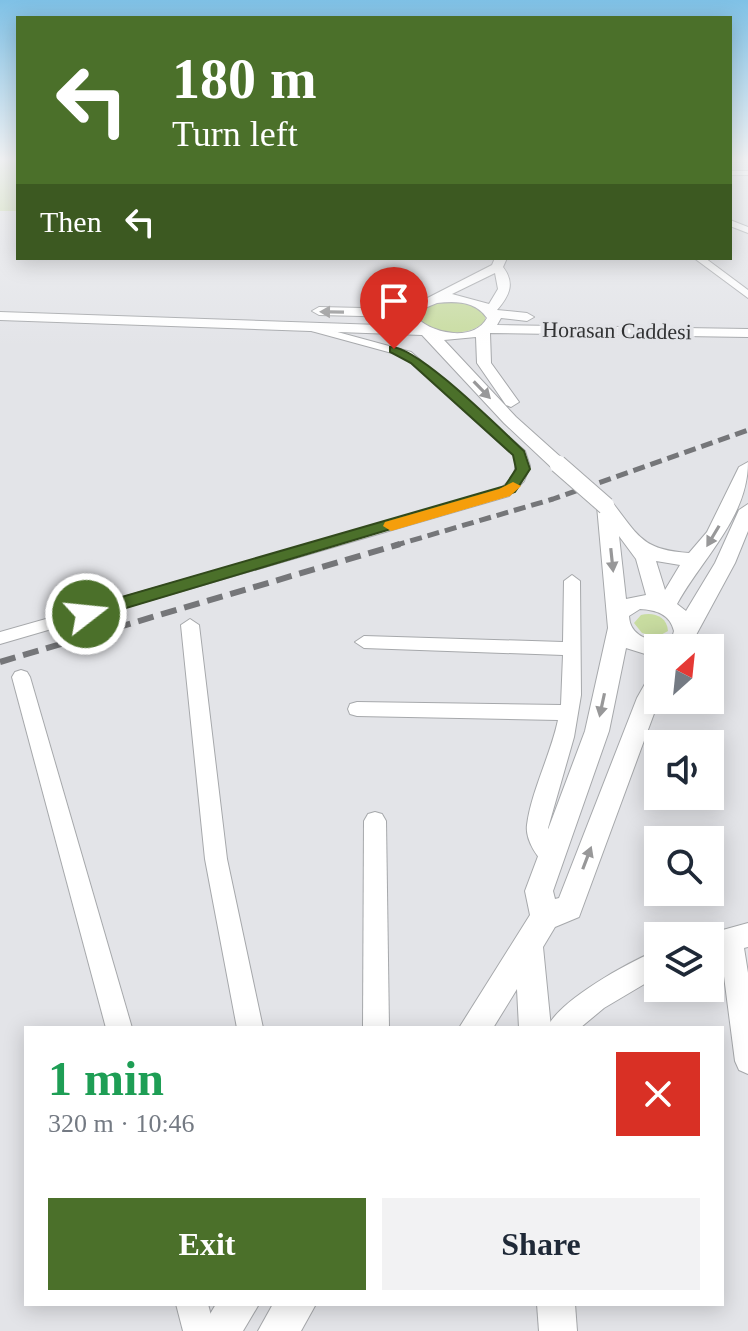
<!DOCTYPE html>
<html lang="en">
<head>
<meta charset="utf-8">
<style>
  :root { --surface:#fff; --page:#f2f2f3; --text:#1f2937; --muted:#747a83; --accent:#4b702a }
  body { margin:0; font-family:Georgia,serif; background:var(--page); color:var(--text); height:100vh; display:flex; flex-direction:column; font-size:30px; white-space:nowrap }
  * { box-sizing:border-box; margin:0 }
  p { font-size:26px; color:var(--muted) }
  .icon { flex:none; width:44px; height:44px; fill:none; stroke:currentColor; stroke-width:2; stroke-linecap:round; stroke-linejoin:round }
  .map { position:relative; flex:1; overflow:hidden }
  .side { position:absolute; left:24px; top:1026px; width:700px; height:280px; display:flex; flex-direction:column; background:var(--surface); border-radius:0px; box-shadow:0 4px 20px #0003 }
  .side>* { flex:none }
  .hud { position:absolute; left:16px; top:16px; width:716px; height:244px; border-radius:0px; box-shadow:0 4px 20px #0003; background:#4b702a; color:#fff; overflow:hidden }
  .needle { width:52px; rotate:27deg }
  .buttons { position:absolute; left:644px; top:634px; display:grid; gap:16px }
  .buttons a { display:grid; place-items:center; width:80px; height:80px; border-radius:0px; background:var(--surface); box-shadow:0 4px 20px #0003; font-size:40px }
  .pin { position:absolute; display:grid; place-items:center; width:68px; height:68px; color:#fff; margin:-82px -34px; border-radius:50% 50% 50% 0; rotate:-45deg; box-shadow:0 0 8px #0007 }
  .pin .icon { rotate:45deg }
  .me { position:absolute; width:88px; margin:-44px; rotate:74deg; stroke-linejoin:round; filter:drop-shadow(0 0 6px #0008) }
  .turn { display:flex; align-items:center; gap:28px; height:168px; padding:0 24px; font-size:36px }
  .turn .icon { width:104px; height:104px; stroke-width:2.5 }
  .turn b { display:block; font-size:56px; line-height:68px }
  .then { display:flex; align-items:center; height:76px; padding:0 24px; background:#0003; gap:16px; font-size:30px }
  .round { display:grid; place-items:center; flex:none; width:84px; height:84px; border-radius:0px; background:var(--page) }
  .overview { display:flex; align-items:center; justify-content:space-between; height:136px; padding:0 24px }
  h1 { font-size:48px; font-weight:700; line-height:60px; color:#1e9e55 }
  .action { display:flex; gap:16px; margin-top:auto; padding:16px 24px }
  .action a { flex:1; height:92px; border-radius:0px; background:var(--accent); color:#fff; font-size:32px; font-weight:700; line-height:92px; text-align:center }
  .action a+a { background:var(--page); color:var(--text) }
  .map>svg:first-child { display:block }
</style>
</head>
<body>
<div class="map">
<svg width="748" height="1331" viewBox="0 0 748 1331">
  <rect width="100%" height="100%" fill="#e3e4e8"/>
  <g fill="#c8dca0">
    <rect x="0" y="160" width="18" height="51"/>
    <path d="M441 302C458 302 473 302 485 314V321C469 338 438 334 420 322L417 315 421 309Z"/>
    <path d="M641 615C653 612 667 616 668 631L657 637 642 633 634 623Z"/>
  </g>
  <g fill="none" stroke-linecap="round" stroke-linejoin="round">
    <defs>
      <g id="minor">
        <rect x="730" y="171" width="18" height="4"/>
        <polygon points="730,220 748,227 748,233 730,226"/>
        <polygon points="694,258 705,258 748,290 748,298"/>
        <path d="M308 324 411 352 525 451 530 466 524 481 509 496 0 644V632L499 490C511 480 519 472 514 456L403 356 304 329 302 327Z"/>
        <path d="M572 575 580 581 581 695 574 737 548 828 562 857 559 864 551 867C538 862 525 839 527 825 531 792 551 754 558 720L357 716 350 714 348 709 350 704 357 702 561 705 563 655 364 648 355 642 364 636 563 642 564 581Z"/>
        <polygon points="190,619 199,625 227,859 263,1028 237,1028 205,859 181,625"/>
        <polygon points="21,670 27,672 30,677 132,1028 106,1028 12,677 15,672"/>
        <polygon points="375,812 382,814 386,821 389,1028 363,1028 364,821 368,814"/>
        <polygon points="748,923 748,947 744,948 748,973 748,1074 739,1070 735,1061 721,953 710,956 710,936 701,936"/>
        <path d="M658 950V976L604 1008 580 1028H547C559 1000 629 962 658 950Z"/>
        <polygon points="176,1304 208,1304 215,1331 183,1331"/>
      </g>
      <g id="tertiary">
        <path d="M495 258H507L503 267C515 283 510 295 497 310L527 313 534 317 527 321 501 318 497 325 748 329V337L490 333 491 363 519 402 511 407 506 405 477 363 476 337 444 340 516 417 564 460 566 464 558 469 552 468 504 423 422 335 0 320V312L409 326 404 317 319 315 312 311 319 307 406 309 492 265ZM495 273 498 289 489 304 452 294ZM437 303C456 301 475 301 487 318 474 342 433 334 417 318L420 310Z"/>
        <path d="M748 462C748 518 702 558 677 604L686 611 715 563 739 510 748 504V531L735 563 689 648H658V658L626 648 609 731 553 891 555 899 559 898 637 698 650 675 658 672 659 700 579 917 555 927 543 947 551 1028H519L517 989 493 1028H459L530 915 525 891 585 731 608 628 597 506 600 502H612C639 537 643 550 689 553L707 532 739 467ZM619 536 636 559 646 595 626 599ZM656 561 680 565 665 590ZM640 609C656 610 670 614 674 631L672 638 664 644C647 639 630 636 629 616Z"/>
        <polygon points="216,1304 259,1304 243,1331 200,1331"/>
        <polygon points="273,1304 316,1304 301,1331 258,1331"/>
        <polygon points="537,1304 575,1304 577,1331 539,1331"/>
      </g>
    </defs>
    <use href="#minor" stroke="#a6a8ab" stroke-width="2"/>
    <use href="#tertiary" stroke="#a6a8ab" stroke-width="2"/>
    <use href="#minor" fill="#fff" fill-rule="evenodd"/>
    <use href="#tertiary" fill="#fff" fill-rule="evenodd"/>
    <polyline stroke="#757679" stroke-width="5" stroke-dasharray="12 6" stroke-linecap="butt" points="393,546 553,499 748,430"/>
    <polyline stroke="#757679" stroke-width="6" stroke-dasharray="16 8" stroke-linecap="butt" points="0,662 400,544"/>
    <defs>
      <polyline id="tertiary-bridge" points="558,464 606,506"/>
    </defs>
    <use href="#tertiary-bridge" stroke="#a6a8ab" stroke-width="19" stroke-linecap="butt"/>
    <use href="#tertiary-bridge" stroke="#fff" stroke-width="17"/>
  </g>
  <defs><path id="oneway-solid" d="M-6-.8H1V-3.2L6.5 0L1 3.2V.8H-6Z" transform="scale(2)"/></defs>
  <g fill="#989899">
    <use href="#oneway-solid" transform="translate(332 312) rotate(-179)"/>
    <use href="#oneway-solid" transform="translate(482 390) rotate(46)"/>
    <use href="#oneway-solid" transform="translate(713 536) rotate(121)"/>
    <use href="#oneway-solid" transform="translate(612 560) rotate(84)"/>
    <use href="#oneway-solid" transform="translate(602 705) rotate(102)"/>
    <use href="#oneway-solid" transform="translate(587 858) rotate(-69)"/>
  </g>
  <linearGradient id="sky" x2="0" y2="1"><stop stop-color="#7fc1e6"/><stop offset="0.46" stop-color="#f2f3f5"/><stop offset="1" stop-color="#f2f3f5" stop-opacity="0"/></linearGradient>
  <rect width="748" height="346" fill="url(#sky)"/>
  <path fill="#4b702a" stroke="#31491b" stroke-width="2" d="M390 347C417 345 501 430 524 451L530 469 515 492 86 620 80 618 77 614 80 609 505 486 516 469 513 455 411 363 390 352Z"/>
  <polygon fill="#f59e0b" points="513,482 521,486 510,496 391,531 383,526 385,522 499,489"/>
  <g text-anchor="middle" stroke-width="8" stroke-linejoin="round" paint-order="stroke">
    <g font-size="22" fill="#313233" stroke="#e3e4e8">
      <text transform="translate(617 330) rotate(1)" y="8">Horasan Caddesi</text>
    </g>
  </g>
</svg>
<div class="buttons">
<a><svg class="needle" viewBox="-14 -14 28 28"><path d="M0-13l5 13h-10z" fill="#e53935"/><path d="M0 13l5-13h-10z" fill="#747a83"/></svg></a>
<a><svg class="icon" aria-label="sound" viewBox="0 0 24 24"><path d="M4 9h4l5-4v14l-5-4H4zM17 9q2 3 0 6"/></svg></a>
<a><svg class="icon" aria-label="search" viewBox="0 0 24 24"><circle cx="10" cy="10" r="6"/><path d="M15 15l6 6"/></svg></a>
<a><svg class="icon" aria-label="layers" viewBox="0 0 24 24"><path d="M12 4l9 5-9 5-9-5zM3 14l9 5 9-5"/></svg></a>
</div>
<div class="pin" style="left:394px;top:349px;background:#d93025"><svg class="icon" aria-label="arrive" viewBox="0 0 24 24"><path d="M6 21V4h12l-3 4 3 4H6"/></svg></div>
<svg class="me" style="left:86px;top:614px" viewBox="-20 -20 40 40"><circle r="17" fill="#4b702a" stroke="#fff" stroke-width="3"/><path d="M0-11L8 9 0 5-8 9z" fill="#fff"/></svg>
<div class="hud">
<div class="turn"><svg class="icon" aria-label="left" viewBox="0 0 24 24"><path d="M17 20v-9H6M10 6l-5 5 5 5"/></svg><div><b>180 m</b>Turn left</div></div>
<div class="then">Then<svg class="icon" aria-label="left" viewBox="0 0 24 24"><path d="M17 20v-9H6M10 6l-5 5 5 5"/></svg></div>
</div>
<section class="side">
<div class="overview"><div><h1>1 min</h1><p>320 m · 10:46</p></div><a class="round" style="background:#d93025;color:#fff"><svg class="icon" aria-label="close" viewBox="0 0 24 24"><path d="M6 6l12 12M18 6L6 18"/></svg></a></div>
<div class="action"><a>Exit</a><a>Share</a></div>
</section>
</div>
</body>
</html>
